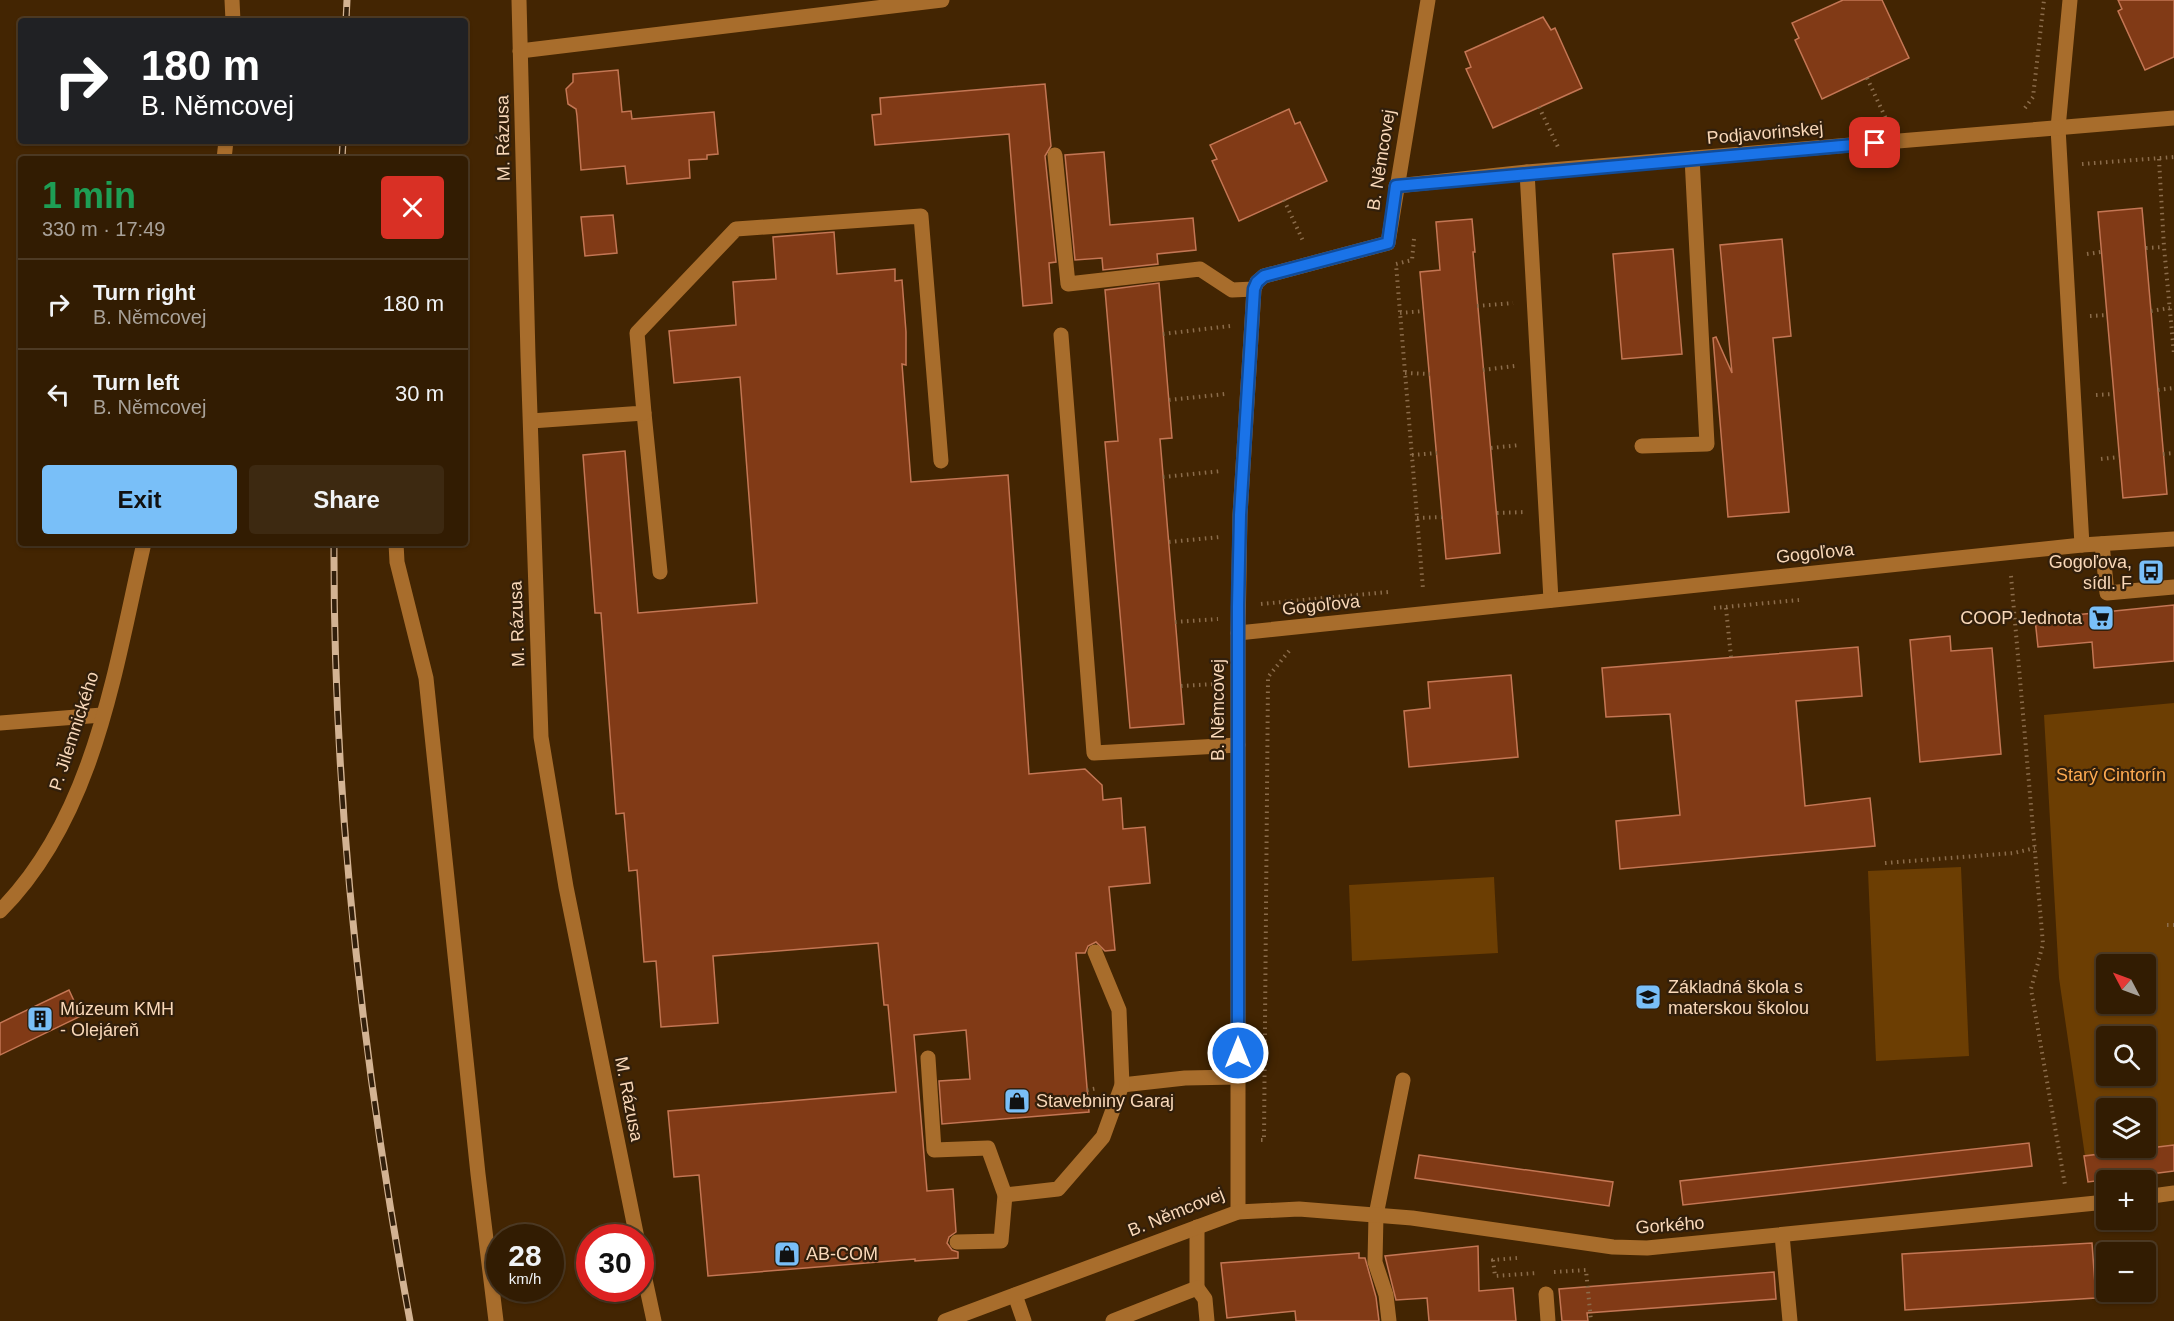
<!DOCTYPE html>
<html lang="en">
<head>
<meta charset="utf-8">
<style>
  :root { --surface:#321c02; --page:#3d2911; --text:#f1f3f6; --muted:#a8a199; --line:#4d3a24; --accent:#79bff8 }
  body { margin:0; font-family:Helvetica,sans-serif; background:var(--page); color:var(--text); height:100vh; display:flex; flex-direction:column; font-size:22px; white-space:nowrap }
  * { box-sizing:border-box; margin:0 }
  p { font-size:20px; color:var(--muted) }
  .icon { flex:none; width:33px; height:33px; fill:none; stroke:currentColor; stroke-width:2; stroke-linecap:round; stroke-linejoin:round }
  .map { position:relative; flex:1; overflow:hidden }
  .sheet { position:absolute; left:18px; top:156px; width:450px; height:390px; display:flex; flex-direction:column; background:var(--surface); border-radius:6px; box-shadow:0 2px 4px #0004,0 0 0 2px var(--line) }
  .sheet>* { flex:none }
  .guide { position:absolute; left:18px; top:18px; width:450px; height:126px; border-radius:6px; box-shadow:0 2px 4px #0004,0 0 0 2px var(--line); background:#202124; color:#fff; overflow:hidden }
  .needle { width:39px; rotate:311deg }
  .fabs { position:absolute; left:2096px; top:954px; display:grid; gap:12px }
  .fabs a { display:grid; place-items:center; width:60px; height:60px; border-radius:6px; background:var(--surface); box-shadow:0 2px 4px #0004,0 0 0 2px var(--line); font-size:30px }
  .speed { position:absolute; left:486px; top:1224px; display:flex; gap:12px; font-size:30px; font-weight:700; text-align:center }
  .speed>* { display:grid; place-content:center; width:78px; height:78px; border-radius:50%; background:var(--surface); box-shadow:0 2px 4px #0004,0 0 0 2px var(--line); line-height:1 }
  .speed small { font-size:15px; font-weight:400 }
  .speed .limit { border:9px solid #d22; background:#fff; color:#111 }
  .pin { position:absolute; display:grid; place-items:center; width:51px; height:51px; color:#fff; margin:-26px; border-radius:12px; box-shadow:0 3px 9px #0006 }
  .me { position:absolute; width:66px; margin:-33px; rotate:0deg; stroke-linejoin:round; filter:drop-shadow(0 0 4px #0008) }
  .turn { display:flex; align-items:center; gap:21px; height:126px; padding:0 24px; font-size:27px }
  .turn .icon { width:78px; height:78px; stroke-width:2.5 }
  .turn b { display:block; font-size:42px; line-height:51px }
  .round { display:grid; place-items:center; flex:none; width:63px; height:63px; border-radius:6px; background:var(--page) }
  .summary { display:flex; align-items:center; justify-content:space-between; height:102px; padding:0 24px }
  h1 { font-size:36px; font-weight:800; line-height:45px; color:#1e9e55 }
  .button { display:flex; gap:12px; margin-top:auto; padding:12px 24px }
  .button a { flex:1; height:69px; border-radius:6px; background:var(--accent); color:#111; font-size:24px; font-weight:800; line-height:69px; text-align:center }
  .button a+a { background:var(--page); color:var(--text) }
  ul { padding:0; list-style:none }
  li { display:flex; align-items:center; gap:18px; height:90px; padding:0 24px; border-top:2px solid var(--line) }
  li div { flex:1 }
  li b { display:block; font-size:22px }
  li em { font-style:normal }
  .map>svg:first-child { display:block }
</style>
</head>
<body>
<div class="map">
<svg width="2174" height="1321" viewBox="0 0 2174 1321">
  <rect width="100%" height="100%" fill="#432502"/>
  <g fill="#6c3e03" fill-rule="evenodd">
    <path d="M2174 703V1145L2085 1156 2059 978 2044 715ZM2106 964H2145V1004H2106ZM2106 1036H2145V1076H2106ZM2106 1108H2145V1148H2106Z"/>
    <polygon points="1961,867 1969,1056 1876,1061 1868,871"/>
    <polygon points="1494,877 1498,953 1352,961 1349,885"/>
  </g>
  <g fill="#813a16" stroke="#c47654" stroke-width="1.5">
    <polygon points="1843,0 1882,0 1909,58 1822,99 1795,40 1799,38 1792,23"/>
    <polygon points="2118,0 2174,0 2174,57 2145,70 2118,11 2122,9"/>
    <polygon points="1543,17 1551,30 1555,28 1582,88 1493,128 1466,69 1471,67 1465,52"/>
    <polygon points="618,70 622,112 631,111 632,119 714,112 718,154 707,155 707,159 689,160 690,178 627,184 625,166 581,170 577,116 576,109 568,104 566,89 573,82 573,74"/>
    <polygon points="1045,84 1051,146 1045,156 1056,262 1049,263 1052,303 1023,306 1009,134 875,145 872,115 881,114 880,98"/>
    <polygon points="1289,109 1295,124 1300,122 1327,181 1239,221 1212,161 1217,159 1210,145"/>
    <polygon points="1104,152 1110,225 1193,218 1196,250 1157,254 1158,264 1103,270 1102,258 1075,260 1065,155"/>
    <polygon points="2142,208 2167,494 2123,498 2098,212"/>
    <polygon points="613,215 617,253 585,256 581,217"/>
    <polygon points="1472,219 1475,252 1473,252 1500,553 1446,559 1420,272 1440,270 1436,222"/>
    <polygon points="834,232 837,274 895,269 895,281 902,280 906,332 906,365 902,364 911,482 1008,475 1029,774 1085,769 1102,785 1103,800 1121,798 1123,829 1145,827 1150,883 1109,887 1115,950 1105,951 1096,942 1088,946 1085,953 1076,953 1089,1112 942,1124 939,1081 970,1079 966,1030 914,1035 927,1191 953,1189 956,1232 949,1237 947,1243 952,1250 958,1252 958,1258 915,1261 915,1259 708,1276 699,1175 674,1177 668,1111 896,1092 888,1005 884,1005 878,943 713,956 718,1023 661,1027 656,961 644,962 637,870 629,871 624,813 616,814 601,613 595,613 583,455 625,451 638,613 757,603 740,377 674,383 669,331 736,325 733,282 776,279 773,237"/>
    <polygon points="1782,239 1791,336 1773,338 1789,512 1728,517 1713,338 1716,337 1732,373 1720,245"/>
    <polygon points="1673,249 1682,354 1622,359 1613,254"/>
    <polygon points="1159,283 1172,438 1160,439 1184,724 1130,728 1105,442 1118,441 1105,290"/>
    <polygon points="2174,605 2174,661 2094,668 2092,642 2038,647 2035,619"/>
    <polygon points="1950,636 1951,651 1992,648 2001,754 1920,762 1910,640"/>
    <polygon points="1858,647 1862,696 1796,701 1805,806 1870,798 1875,846 1620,869 1616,821 1680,815 1670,714 1606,717 1602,668"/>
    <polygon points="1511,675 1518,757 1409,767 1404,711 1430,708 1428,682"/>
    <polygon points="69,990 81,1016 0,1055 0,1023"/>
    <polygon points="2029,1143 2032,1166 1683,1205 1680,1181"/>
    <polygon points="2174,1145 2174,1171 2088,1182 2084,1156"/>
    <polygon points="1419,1155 1613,1182 1609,1206 1415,1178"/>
    <polygon points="2092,1243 2096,1298 1905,1310 1902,1254"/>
    <polygon points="1478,1246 1479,1291 1513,1288 1516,1321 1429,1321 1427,1298 1396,1300 1385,1256"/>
    <polygon points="1359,1253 1359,1258 1365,1258 1376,1297 1379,1321 1296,1321 1295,1311 1227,1318 1221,1263"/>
    <polygon points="1774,1272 1776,1299 1587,1313 1588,1321 1562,1321 1559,1289"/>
  </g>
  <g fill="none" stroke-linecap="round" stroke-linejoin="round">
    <g stroke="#8b6c4b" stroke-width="4" stroke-dasharray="1.5 4.5" stroke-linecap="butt">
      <polyline points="1867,78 1887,121"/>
      <polyline points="1539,107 1558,147"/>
      <polyline points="2025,108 2033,97 2044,0"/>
      <polyline points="2159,159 2164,247 2174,354"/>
      <polyline points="2082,164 2174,157"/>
      <polyline points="1284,200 1304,243"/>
      <polyline points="1414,239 1412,260 1396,264 1423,589"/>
      <polyline points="2146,248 2164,247"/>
      <polyline points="2087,254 2101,252"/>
      <polyline points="1477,306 1513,303"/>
      <polyline points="2151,311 2170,308"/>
      <polyline points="1400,313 1424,311"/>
      <polyline points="2090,316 2107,315"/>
      <polyline points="1163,334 1230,326"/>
      <polyline points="1483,370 1515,366"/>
      <polyline points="1405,373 1430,374"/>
      <polyline points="2158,390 2174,388"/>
      <polyline points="2096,395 2114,394"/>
      <polyline points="1169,400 1225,394"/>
      <polyline points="1491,448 1520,445"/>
      <polyline points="2163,454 2174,453"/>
      <polyline points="1412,455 1437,453"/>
      <polyline points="2101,459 2119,457"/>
      <polyline points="1163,477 1222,471"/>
      <polyline points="1497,513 1526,512"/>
      <polyline points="1417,518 1442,517"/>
      <polyline points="1169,542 1220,537"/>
      <polyline points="2011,576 2043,944 2031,989 2065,1185"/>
      <polyline points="1261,604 1388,592"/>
      <polyline points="1714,608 1799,600"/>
      <polyline points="1726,608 1731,657"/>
      <polyline points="1175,622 1218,619"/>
      <polyline points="1181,686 1215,684"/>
      <polyline points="1885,863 2014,853 2035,848"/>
      <polyline points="2167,925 2174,925"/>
      <polyline points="1087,1090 1098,1088"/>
      <polyline points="1261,1140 1264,1140 1268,677 1289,651"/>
      <polyline points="1517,1258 1493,1260 1495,1276 1537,1273"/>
      <polyline points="1554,1272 1586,1270 1591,1321"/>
    </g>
    <g stroke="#a86d2c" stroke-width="15">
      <polyline points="520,51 942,0"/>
      <polyline points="1055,155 1068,284 1200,269 1232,290 1254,289"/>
      <polyline points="1061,335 1094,753 1238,745"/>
      <polyline points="644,413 660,572"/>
      <polyline points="531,421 644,413 637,333 736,229 921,216 941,461"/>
      <polyline points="1642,446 1707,444 1692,158"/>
      <polyline points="396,543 397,562 426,678 478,1174 496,1321"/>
      <polyline points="2102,544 2107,593 2174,587"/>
      <polyline points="928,1058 934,1150 988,1148 1005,1195 1001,1241 957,1242"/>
      <polyline points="1122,1085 1185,1078 1237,1077"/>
      <polyline points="1005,1195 1058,1189 1103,1137 1122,1085 1119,1010 1095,952"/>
      <polyline points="1782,1235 1790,1321"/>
      <polyline points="1197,1288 1197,1227"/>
      <polyline points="1546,1294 1548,1321"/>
      <polyline points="1015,1295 1024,1321"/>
      <polyline points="1113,1321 1197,1288 1205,1299 1207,1321"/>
      <polyline points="1389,1321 1386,1295 1375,1262 1376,1215 1403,1080"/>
    </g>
    <g stroke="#a86d2c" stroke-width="15">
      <polyline points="232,0 233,21"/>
      <polyline points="519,0 528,356 541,737 566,887 637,1238"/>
      <polyline points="2070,0 2058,128 2082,545"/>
      <polyline points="224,159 226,141"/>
      <polyline points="1527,172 1551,600"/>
      <polyline points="1396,186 1527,172 2174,118"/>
      <polyline points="1238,633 2082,545 2174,539"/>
      <polyline points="0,723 102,715"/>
      <path d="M0 911C95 816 115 668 144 543"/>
      <polyline points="2145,1197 2174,1193"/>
      <polyline points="1238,1212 1238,633 1240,515 1254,289 1257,282 1264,276 1388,243 1428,0"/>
      <polyline points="640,1256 654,1321"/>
      <polyline points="945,1321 1238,1212 1299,1209 1412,1218 1613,1247 1647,1248 2106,1202"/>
    </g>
    <defs>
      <g id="rail">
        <polyline points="346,21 347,0"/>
        <polyline points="342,159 343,141"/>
        <path d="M334 543C333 804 363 1065 410 1321"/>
      </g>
    </defs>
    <use href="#rail" stroke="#d3b393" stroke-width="7"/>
    <use href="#rail" stroke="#321f0b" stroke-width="4.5" stroke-dasharray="14" stroke-linecap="butt"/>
  </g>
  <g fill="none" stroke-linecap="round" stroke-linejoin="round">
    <defs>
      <polyline id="route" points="1238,1053 1238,606 1240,515 1254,289 1257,282 1264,276 1388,243 1396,186 1875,143"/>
    </defs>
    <use href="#route" stroke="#114b97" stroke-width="15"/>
    <use href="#route" stroke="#1a73e8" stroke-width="10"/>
  </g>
  <defs>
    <symbol id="bus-square" viewBox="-11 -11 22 22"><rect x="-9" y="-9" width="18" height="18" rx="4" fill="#79bff8" stroke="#321f0b"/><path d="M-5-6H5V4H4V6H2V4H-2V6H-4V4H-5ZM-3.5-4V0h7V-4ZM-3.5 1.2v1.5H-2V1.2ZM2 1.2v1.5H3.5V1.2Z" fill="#111"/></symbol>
    <symbol id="supermarket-square" viewBox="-11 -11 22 22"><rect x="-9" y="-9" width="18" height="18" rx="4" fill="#79bff8" stroke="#321f0b"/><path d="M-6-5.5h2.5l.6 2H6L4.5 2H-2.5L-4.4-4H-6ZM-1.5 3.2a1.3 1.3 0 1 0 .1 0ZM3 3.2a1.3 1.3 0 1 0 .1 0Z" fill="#111"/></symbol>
    <symbol id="school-square" viewBox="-11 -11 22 22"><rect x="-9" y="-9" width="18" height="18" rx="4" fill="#79bff8" stroke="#321f0b"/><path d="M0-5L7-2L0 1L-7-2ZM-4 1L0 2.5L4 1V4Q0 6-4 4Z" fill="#111"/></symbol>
    <symbol id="building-square" viewBox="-11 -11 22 22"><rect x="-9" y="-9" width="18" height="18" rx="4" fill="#79bff8" stroke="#321f0b"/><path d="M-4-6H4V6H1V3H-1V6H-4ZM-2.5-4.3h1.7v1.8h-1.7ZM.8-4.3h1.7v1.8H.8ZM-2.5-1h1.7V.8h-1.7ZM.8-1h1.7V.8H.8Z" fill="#111"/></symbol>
    <symbol id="shop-square" viewBox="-11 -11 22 22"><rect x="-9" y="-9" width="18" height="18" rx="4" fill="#79bff8" stroke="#321f0b"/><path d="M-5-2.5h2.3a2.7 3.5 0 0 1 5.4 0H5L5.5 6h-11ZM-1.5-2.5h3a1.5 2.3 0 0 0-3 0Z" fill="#111"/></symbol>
  </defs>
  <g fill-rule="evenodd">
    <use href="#bus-square" x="2136" y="557" width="30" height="30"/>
    <use href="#supermarket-square" x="2086" y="603" width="30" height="30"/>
    <use href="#school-square" x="1633" y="982" width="30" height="30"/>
    <use href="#building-square" x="25" y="1004" width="30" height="30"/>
    <use href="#shop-square" x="1002" y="1086" width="30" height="30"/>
    <use href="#shop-square" x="772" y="1239" width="30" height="30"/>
  </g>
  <g text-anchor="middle" stroke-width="4.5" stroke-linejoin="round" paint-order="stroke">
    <g font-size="18" fill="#f9d8b9" stroke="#321f0b">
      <text transform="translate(1765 133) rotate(-5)" y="6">Podjavorinskej</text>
      <text transform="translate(503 138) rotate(-91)" y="6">M. Rázusa</text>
      <text transform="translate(1381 160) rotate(-81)" y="6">B. Němcovej</text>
      <text transform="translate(1815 553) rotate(-6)" y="6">Gogoľova</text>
      <text transform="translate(1321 605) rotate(-6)" y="6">Gogoľova</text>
      <text transform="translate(517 624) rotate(-92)" y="6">M. Rázusa</text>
      <text transform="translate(1218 710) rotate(-90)" y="6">B. Němcovej</text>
      <text transform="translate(74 731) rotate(-72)" y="6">P. Jilemnického</text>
      <text transform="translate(629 1099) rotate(79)" y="6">M. Rázusa</text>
      <text transform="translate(1176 1212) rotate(-22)" y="6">B. Němcovej</text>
      <text transform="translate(1670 1225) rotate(-4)" y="6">Gorkého</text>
    </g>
    <g font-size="18" fill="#f9d8b9" stroke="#321f0b" text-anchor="start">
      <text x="2132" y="568" text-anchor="end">Gogoľova,<tspan x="2132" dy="21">sídl. F</tspan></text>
      <text x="2082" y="624" text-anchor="end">COOP Jednota</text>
      <text x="1668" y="993">Základná škola s<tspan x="1668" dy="21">materskou školou</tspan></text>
      <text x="60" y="1015">Múzeum KMH<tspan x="60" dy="21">- Olejáreň</tspan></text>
      <text x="1036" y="1107">Stavebniny Garaj</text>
      <text x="806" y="1260">AB-COM</text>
    </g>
    <g font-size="18" fill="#feaa51" stroke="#321f0b">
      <text x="2111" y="781">Starý Cintorín</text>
    </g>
  </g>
</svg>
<div class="fabs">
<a><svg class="needle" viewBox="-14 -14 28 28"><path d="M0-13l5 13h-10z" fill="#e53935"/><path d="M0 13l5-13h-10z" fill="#a8a199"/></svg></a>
<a><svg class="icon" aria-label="search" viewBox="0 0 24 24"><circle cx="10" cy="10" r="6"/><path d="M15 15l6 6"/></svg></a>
<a><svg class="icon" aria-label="layers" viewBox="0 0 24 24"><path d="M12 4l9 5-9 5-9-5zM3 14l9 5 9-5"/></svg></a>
<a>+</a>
<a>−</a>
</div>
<div class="speed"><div>28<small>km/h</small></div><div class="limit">30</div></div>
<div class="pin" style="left:1875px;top:143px;background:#d93025"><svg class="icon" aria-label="arrive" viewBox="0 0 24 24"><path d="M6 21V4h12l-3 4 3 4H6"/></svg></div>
<svg class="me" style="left:1238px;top:1053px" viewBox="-20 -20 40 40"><circle r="17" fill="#1a73e8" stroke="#fff" stroke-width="3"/><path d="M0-11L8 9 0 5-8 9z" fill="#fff"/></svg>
<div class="guide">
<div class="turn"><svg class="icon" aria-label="right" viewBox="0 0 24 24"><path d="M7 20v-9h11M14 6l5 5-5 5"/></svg><div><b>180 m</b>B. Němcovej</div></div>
</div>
<section class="sheet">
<div class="summary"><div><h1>1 min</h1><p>330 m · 17:49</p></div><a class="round" style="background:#d93025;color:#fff"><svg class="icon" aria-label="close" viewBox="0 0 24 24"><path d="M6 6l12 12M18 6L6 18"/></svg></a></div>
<ul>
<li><svg class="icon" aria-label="right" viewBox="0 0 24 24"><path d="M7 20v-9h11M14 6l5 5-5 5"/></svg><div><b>Turn right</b><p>B. Němcovej</p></div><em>180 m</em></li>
<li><svg class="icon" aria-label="left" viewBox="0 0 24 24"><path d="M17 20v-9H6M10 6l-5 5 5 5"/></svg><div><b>Turn left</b><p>B. Němcovej</p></div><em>30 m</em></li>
</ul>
<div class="button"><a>Exit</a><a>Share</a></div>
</section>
</div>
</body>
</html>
